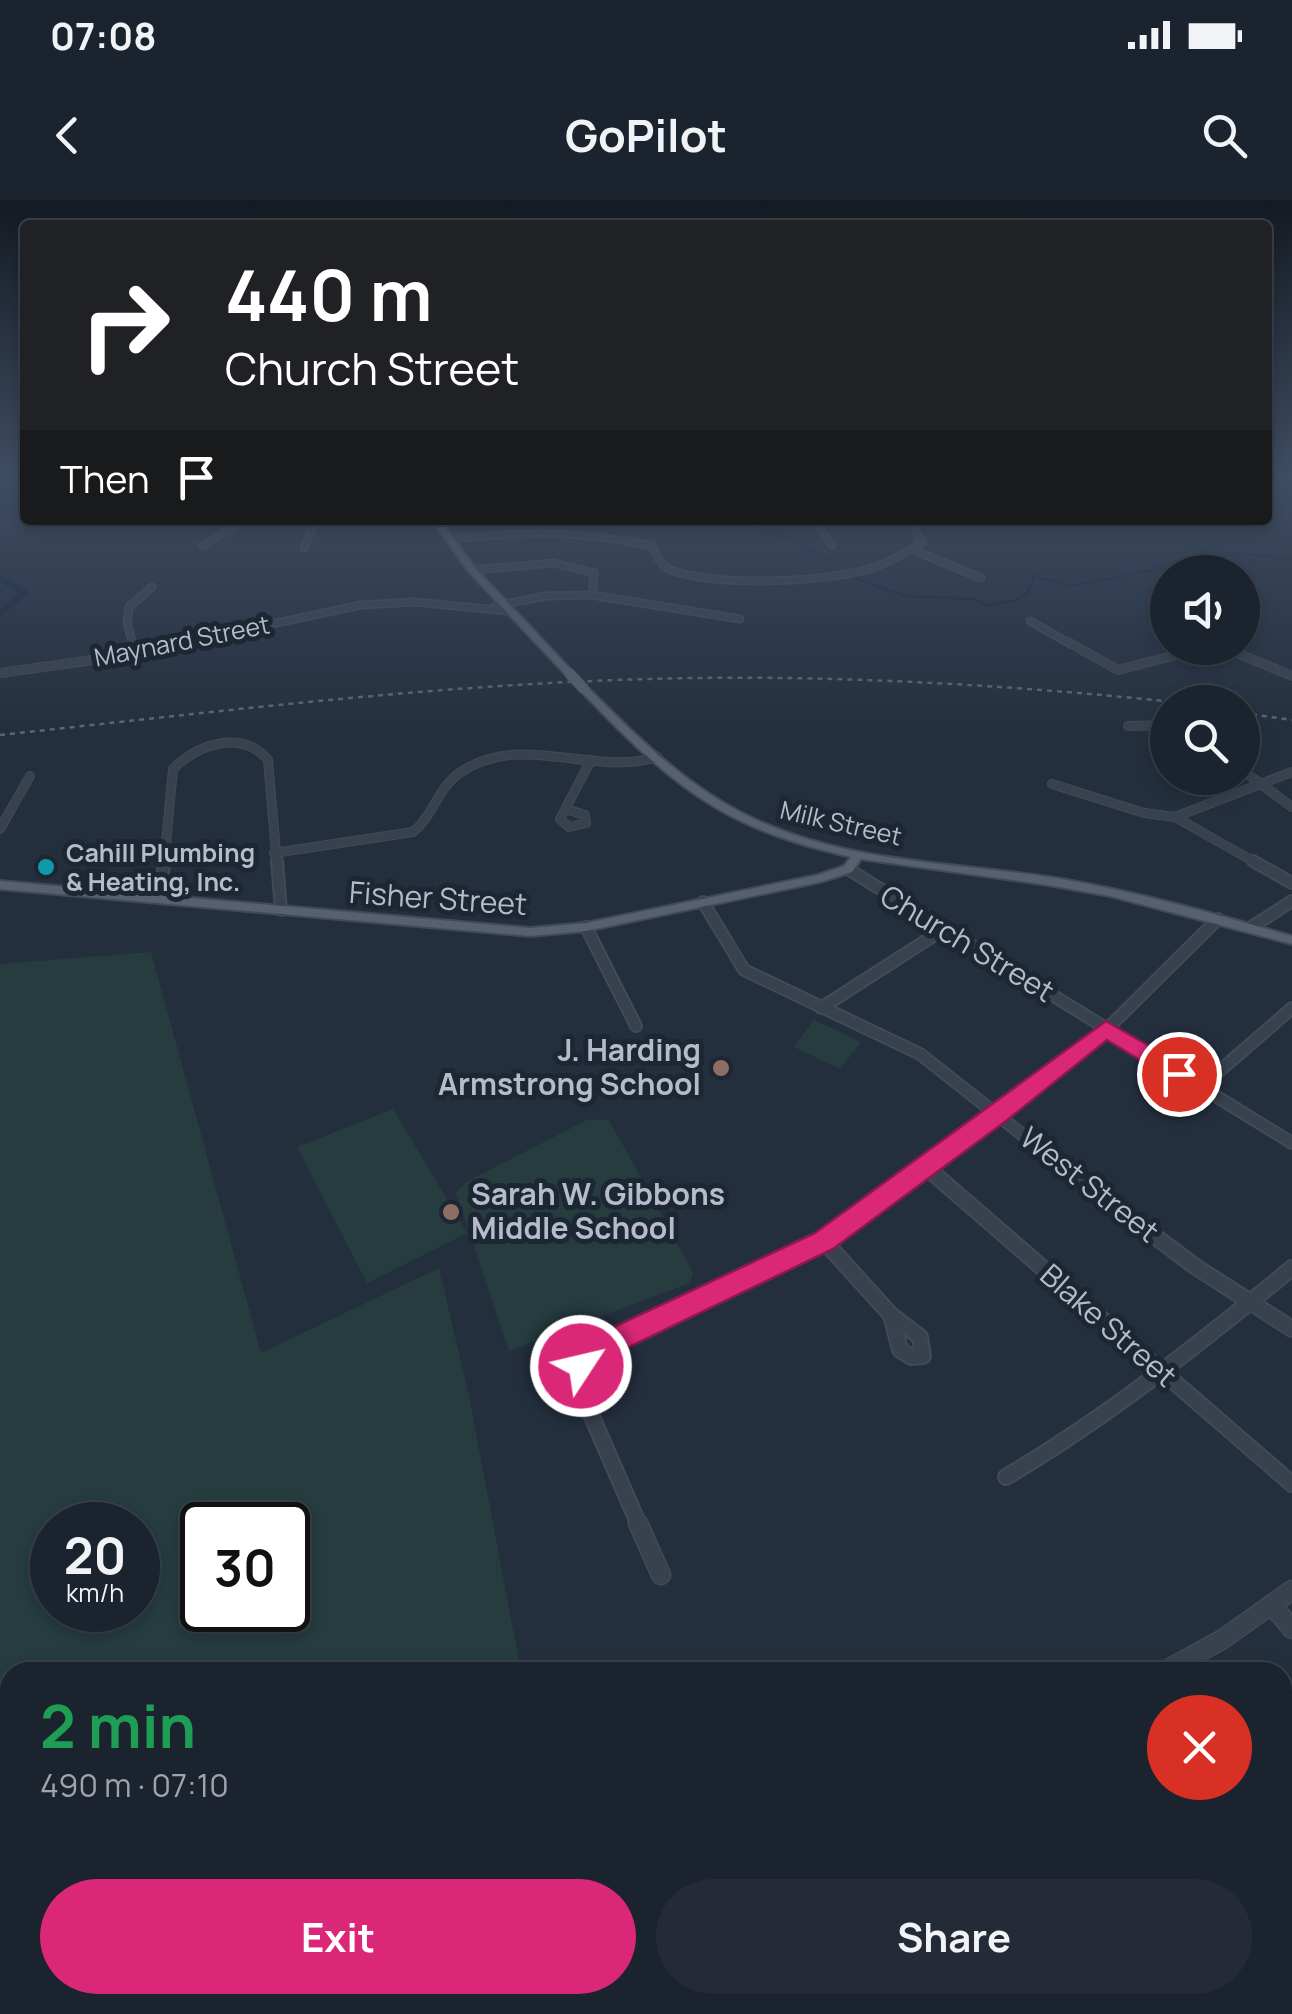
<!DOCTYPE html>
<html lang="en">
<head>
<meta charset="utf-8">
<style>
  :root { --surface:#1b232e; --page:#242b36; --text:#f1f3f6; --muted:#a0a4aa; --line:#39404a; --accent:#db2777 }
  body { margin:0; font-family:Manrope,sans-serif; background:var(--page); color:var(--text); height:100vh; display:flex; flex-direction:column; font-size:38px; white-space:nowrap }
  * { box-sizing:border-box; margin:0 }
  p { font-size:32px; color:var(--muted) }
  .icon { flex:none; width:55px; height:55px; fill:none; stroke:currentColor; stroke-width:2; stroke-linecap:round; stroke-linejoin:round }
  .map { position:relative; flex:1; overflow:hidden }
  .panel { position:absolute; left:0px; top:1462px; width:1292px; height:352px; display:flex; flex-direction:column; background:var(--surface); border-radius:30px 30px 0 0; box-shadow:0 5px 15px #0003,0 0 0 2px var(--line) }
  .panel>* { flex:none }
  .hud { position:absolute; left:20px; top:20px; width:1252px; height:305px; border-radius:10px; box-shadow:0 5px 15px #0003,0 0 0 2px var(--line); background:#202124; color:#fff; overflow:hidden }
  .tools { position:absolute; left:1150px; top:355px; display:grid; gap:20px }
  .tools a { display:grid; place-items:center; width:110px; height:110px; border-radius:50%; background:var(--surface); box-shadow:0 5px 15px #0003,0 0 0 2px var(--line); font-size:50px }
  .speed { position:absolute; left:30px; top:1302px; display:flex; gap:20px; font-size:50px; font-weight:700; text-align:center }
  .speed>* { display:grid; place-content:center; width:130px; height:130px; border-radius:50%; background:var(--surface); box-shadow:0 5px 15px #0003,0 0 0 2px var(--line); line-height:1 }
  .speed small { font-size:25px; font-weight:400 }
  .speed .limit { border:5px solid #111; border-radius:15px; background:#fff; color:#111 }
  .pin { position:absolute; display:grid; place-items:center; width:85px; height:85px; color:#fff; margin:-42px; border:5px solid #fff; border-radius:50%; box-shadow:0 2px 10px #0007 }
  .me { position:absolute; width:110px; margin:-55px; rotate:55deg; stroke-linejoin:round; filter:drop-shadow(0 0 8px #0008) }
  .turn { display:flex; align-items:center; gap:35px; height:210px; padding:0 40px; font-size:45px }
  .turn .icon { width:130px; height:130px; stroke-width:2.5 }
  .turn b { display:block; font-size:70px; line-height:85px }
  .then { display:flex; align-items:center; height:95px; padding:0 40px; background:#0003; gap:20px; font-size:38px }
  .round { display:grid; place-items:center; flex:none; width:105px; height:105px; border-radius:52px; background:var(--page) }
  .head { display:flex; align-items:center; justify-content:space-between; height:170px; padding:0 40px }
  h1 { font-size:60px; font-weight:700; line-height:75px; color:#1e9e55 }
  .action { display:flex; gap:20px; margin-top:auto; padding:20px 40px }
  .action a { flex:1; height:115px; border-radius:60px; background:var(--accent); color:#fff; font-size:40px; font-weight:700; line-height:115px; text-align:center }
  .action a+a { background:var(--page); color:var(--text) }
  .status { display:flex; justify-content:space-between; align-items:center; height:70px; padding:0 50px; background:var(--surface); direction:ltr }
  .status svg { height:28px; fill:currentColor }
  header { display:flex; justify-content:space-between; align-items:center; height:130px; padding:0 40px; background:var(--surface); font-size:45px; font-weight:700 }
  .map>svg:first-child { display:block }
</style>
</head>
<body>
<div class="status"><b>07:08</b><svg viewBox="0 0 49 12"><path d="M0 12V9h3v3zM5 12V6h3v6zM10 12V3h3v9zM15 12V0h3v12zM26 1h20v11H26zM47 4h2v5h-2z"/></svg></div>
<header><svg class="icon" aria-label="back" viewBox="0 0 24 24"><path d="M15 5l-7 7 7 7"/></svg>GoPilot<svg class="icon" aria-label="search" viewBox="0 0 24 24"><circle cx="10" cy="10" r="6"/><path d="M15 15l6 6"/></svg></header>
<div class="map">
<svg width="1292" height="1814" viewBox="0 0 1292 1814">
  <rect width="100%" height="100%" fill="#242f3e"/>
  <g fill="#263c3f" fill-rule="evenodd">
    <path d="M151 752 261 1153 439 1068 469 1196 521 1472H10V1805H537V1814H0V764ZM138 1325V1410H52V1325ZM288 1325V1410H202V1325Z"/>
    <polygon points="814,820 861,842 840,869 794,847"/>
    <polygon points="393,909 467,1033 367,1083 297,947"/>
    <polygon points="587,920 609,920 693,1072 690,1083 509,1151 456,993 466,982"/>
  </g>
  <g fill="none" stroke-linecap="round" stroke-linejoin="round">
    <g stroke="#17263c" stroke-width="2.5">
      <polyline points="732,320 787,338 828,358"/>
      <polyline points="852,377 905,396 974,399 986,405 1014,401 1030,391 1026,388 1032,386 1033,376 1071,386 1239,353 1292,360"/>
    </g>
    <polygon fill="#17263c" fill-rule="evenodd" points="0,376 31,392 0,417 0,409 19,393 0,383"/>
    <defs>
      <g id="minor-far4">
        <polyline points="814,320 832,345"/>
        <path d="M448 339C517 332 584 330 652 346 657 355 660 366 671 370 717 387 818 382 866 370 886 364 904 354 922 343L911 320"/>
        <polyline points="202,346 245,320"/>
        <polyline points="304,348 315,320"/>
        <polyline points="913,350 981,378"/>
        <polyline points="472,370 554,363 594,373 592,395 546,396 495,406"/>
        <polyline points="592,395 740,419"/>
        <polyline points="1030,421 1072,445"/>
        <polyline points="133,445 127,423 129,407 152,387"/>
        <polyline points="173,445 361,405 414,402 509,411"/>
      </g>
      <g id="minor-far3">
        <polyline points="132,442 135,452"/>
        <polyline points="1068,442 1118,470 1203,448"/>
        <polyline points="1225,448 1292,476"/>
        <polyline points="0,473 114,457 185,442"/>
        <polyline points="1128,526 1168,525"/>
        <polyline points="1242,570 1292,607"/>
        <polyline points="1052,584 1144,613 1175,617 1292,572"/>
        <polyline points="566,609 585,615 586,623 569,627 560,619 591,560"/>
        <polyline points="1175,617 1258,664"/>
        <polyline points="0,629 30,576"/>
        <path d="M274 653 413 632C434 615 437 588 461 572 523 531 591 577 658 557"/>
        <path d="M164 664 173 569C198 544 242 529 268 560L277 664"/>
      </g>
      <g id="minor-far2">
        <polyline points="277,661 281,710"/>
        <polyline points="1253,661 1292,683"/>
        <polyline points="848,669 1292,943"/>
        <polyline points="161,698 164,661"/>
        <polyline points="703,702 744,770 920,854 1042,950"/>
        <polyline points="586,727 636,826"/>
        <polyline points="1250,728 1292,701"/>
        <polyline points="821,808 944,729"/>
        <polyline points="1201,887 1292,808"/>
        <polyline points="949,950 1111,825 1218,719"/>
      </g>
      <g id="minor-far1">
        <polyline points="1038,948 1193,1065 1292,1129"/>
        <polyline points="926,967 1292,1284"/>
        <polyline points="824,1041 891,1115"/>
        <polygon points="891,1115 920,1137 923,1156 911,1157 900,1150"/>
        <path d="M1006 1277C1109 1216 1200 1143 1292 1068"/>
        <path d="M639 1325 580 1189C577 1171 584 1159 598 1148L824 1041 953 948"/>
      </g>
      <g id="minor">
        <polyline points="638,1323 661,1375"/>
        <polyline points="1272,1405 1292,1429"/>
        <polyline points="1163,1472 1223,1439 1292,1390"/>
        <polyline points="741,1814 747,1805"/>
      </g>
      <g id="major">
        <polygon points="432,320 440,320 475,368 572,471 572,475 566,475 469,372"/>
        <path d="M581 487H587C635 535 685 585 746 615 840 662 947 662 1049 677 1131 690 1212 713 1292 736V744L1110 696 1048 685 861 659 852 672 820 682 586 731 530 736 0 689V681L530 728 586 723 818 675 844 666 851 657C813 648 776 638 741 621 679 592 628 540 581 491Z"/>
      </g>
    </defs>
    <use href="#minor-far4" stroke="#414a57" stroke-width="9"/>
    <use href="#minor-far3" stroke="#414a57" stroke-width="10"/>
    <use href="#minor-far2" stroke="#414a57" stroke-width="14"/>
    <use href="#minor-far1" stroke="#414a57" stroke-width="18"/>
    <use href="#minor" stroke="#414a57" stroke-width="21"/>
    <use href="#major" stroke="#414a57" stroke-width="4"/>
    <use href="#minor-far4" stroke="#38414e" stroke-width="6"/>
    <use href="#minor-far3" stroke="#38414e" stroke-width="8"/>
    <use href="#minor-far2" stroke="#38414e" stroke-width="10"/>
    <use href="#minor-far1" stroke="#38414e" stroke-width="14"/>
    <use href="#minor" stroke="#38414e" stroke-width="18"/>
    <use href="#major" fill="#56606e" fill-rule="evenodd"/>
    <g stroke="#5a6575" stroke-width="2.5" stroke-dasharray="5 5" stroke-linecap="butt">
      <polyline points="1242,513 1292,520"/>
      <path d="M0 535C215 512 430 485 647 479 823 474 999 484 1174 502"/>
    </g>
    <defs>
      <polyline id="major-bridge" points="569,473 584,489"/>
    </defs>
    <use href="#major-bridge" stroke="#414a57" stroke-width="12" stroke-linecap="butt"/>
    <use href="#major-bridge" stroke="#56606e" stroke-width="10"/>
  </g>
  <linearGradient id="sky" x2="0" y2="1"><stop stop-color="#141a22"/><stop offset="0.52" stop-color="#3f4d63"/><stop offset="1" stop-color="#3f4d63" stop-opacity="0"/></linearGradient>
  <rect width="1292" height="530" fill="url(#sky)"/>
  <polygon fill="#db2777" stroke="#8e194d" stroke-width="2.5" points="1106,821 1187,868 1190,874 1187,879 1171,879 1107,840 1006,921 833,1049 608,1157 591,1175 581,1179 571,1175 567,1166 588,1139 815,1033"/>
  <circle fill="#0f9aa8" stroke="#1d2633" stroke-width="4" cx="46" cy="667" r="10"/>
  <g fill="#8d6e63" stroke="#1d2633" stroke-width="4">
    <circle cx="721" cy="868" r="10"/>
    <circle cx="451" cy="1012" r="10"/>
  </g>
  <g text-anchor="middle" stroke-width="10" stroke-linejoin="round" paint-order="stroke">
    <g font-size="25" fill="#b4bcc9" stroke="#1d2633">
      <text transform="translate(182 441) rotate(-11)" y="9">Maynard Street</text>
      <text transform="translate(841 623) rotate(13)" y="9">Milk Street</text>
    </g>
    <g font-size="25" font-weight="bold" fill="#b4bcc9" stroke="#1d2633" text-anchor="start">
      <text x="66" y="662">Cahill Plumbing<tspan x="66" dy="29">&amp; Heating, Inc.</tspan></text>
    </g>
    <g font-size="30" fill="#b4bcc9" stroke="#1d2633">
      <text transform="translate(438 699) rotate(4)" y="10">Fisher Street</text>
      <text transform="translate(967 744) rotate(31)" y="10">Church Street</text>
      <text transform="translate(1089 985) rotate(38)" y="10">West Street</text>
      <text transform="translate(1108 1126) rotate(41)" y="10">Blake Street</text>
    </g>
    <g font-size="30" font-weight="bold" fill="#b4bcc9" stroke="#1d2633" text-anchor="end">
      <text x="701" y="861">J. Harding<tspan x="701" dy="34">Armstrong School</tspan></text>
      <text x="471" y="1005" text-anchor="start">Sarah W. Gibbons<tspan x="471" dy="34">Middle School</tspan></text>
    </g>
  </g>
</svg>
<div class="tools">
<a><svg class="icon" aria-label="sound" viewBox="0 0 24 24"><path d="M4 9h4l5-4v14l-5-4H4zM17 9q2 3 0 6"/></svg></a>
<a><svg class="icon" aria-label="search" viewBox="0 0 24 24"><circle cx="10" cy="10" r="6"/><path d="M15 15l6 6"/></svg></a>
</div>
<div class="speed"><div>20<small>km/h</small></div><div class="limit">30</div></div>
<div class="pin" style="left:1179px;top:874px;background:#d93025"><svg class="icon" aria-label="arrive" viewBox="0 0 24 24"><path d="M6 21V4h12l-3 4 3 4H6"/></svg></div>
<svg class="me" style="left:581px;top:1166px" viewBox="-20 -20 40 40"><circle r="17" fill="#db2777" stroke="#fff" stroke-width="3"/><path d="M0-11L8 9 0 5-8 9z" fill="#fff"/></svg>
<div class="hud">
<div class="turn"><svg class="icon" aria-label="right" viewBox="0 0 24 24"><path d="M7 20v-9h11M14 6l5 5-5 5"/></svg><div><b>440 m</b>Church Street</div></div>
<div class="then">Then<svg class="icon" aria-label="arrive" viewBox="0 0 24 24"><path d="M6 21V4h12l-3 4 3 4H6"/></svg></div>
</div>
<section class="panel">
<div class="head"><div><h1>2 min</h1><p>490 m · 07:10</p></div><a class="round" style="background:#d93025;color:#fff"><svg class="icon" aria-label="close" viewBox="0 0 24 24"><path d="M6 6l12 12M18 6L6 18"/></svg></a></div>
<div class="action"><a>Exit</a><a>Share</a></div>
</section>
</div>
</body>
</html>
